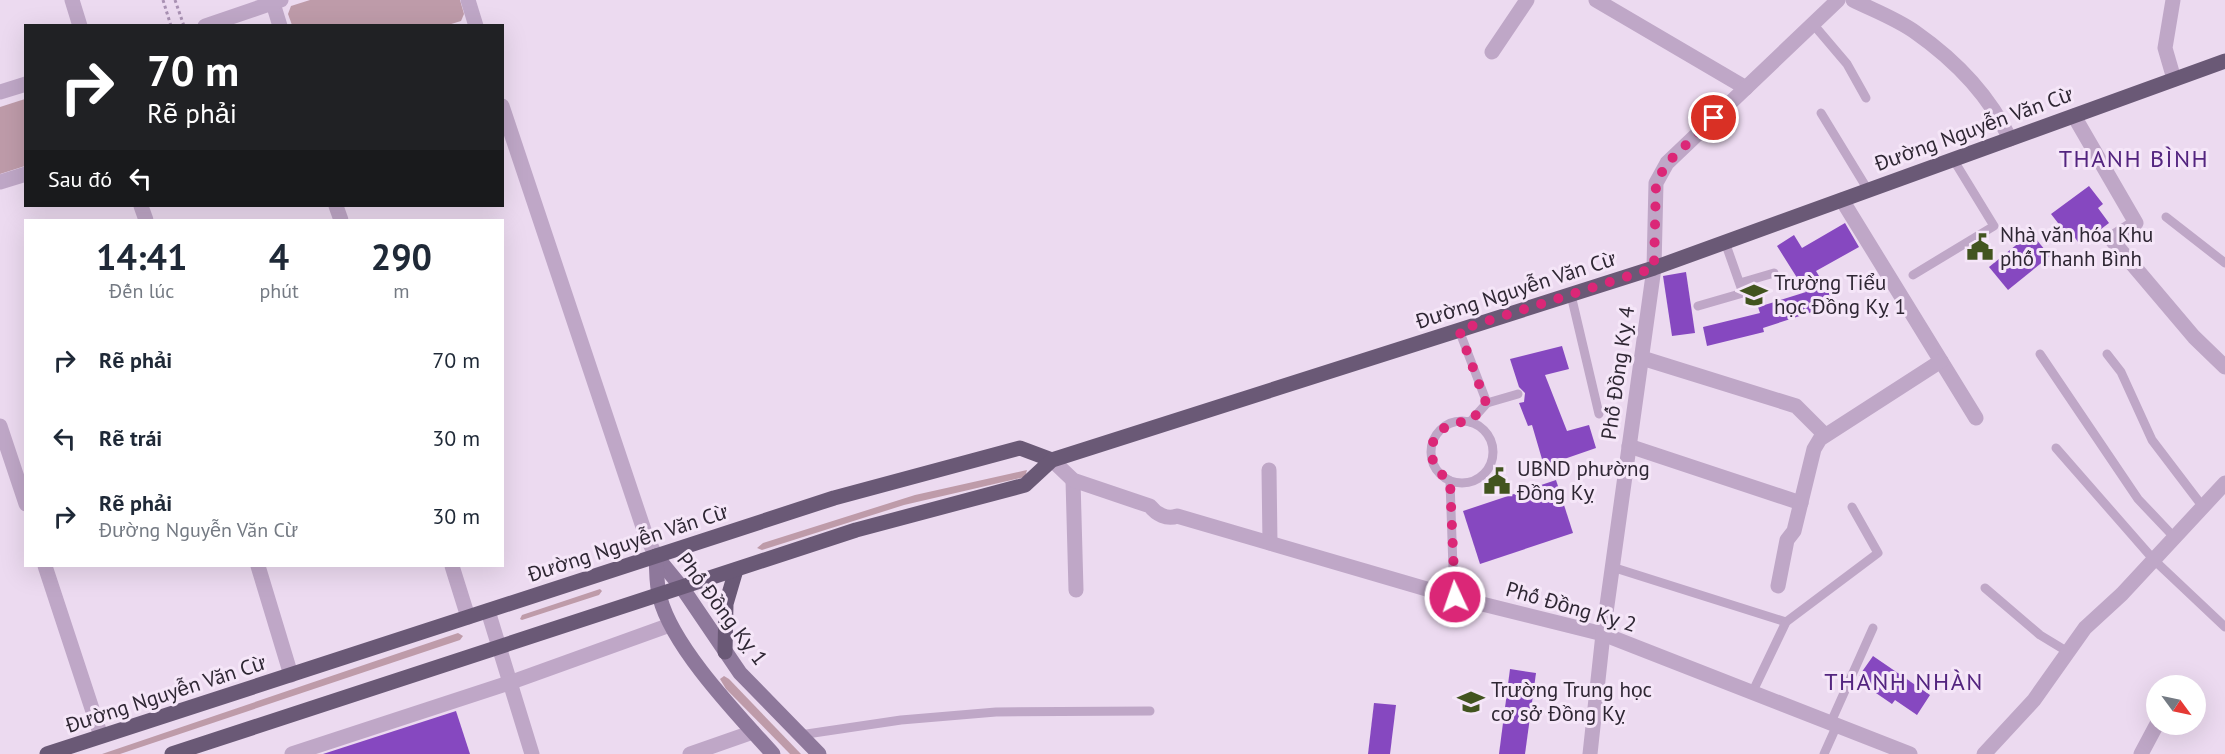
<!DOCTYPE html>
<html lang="vi">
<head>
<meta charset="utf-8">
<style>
  :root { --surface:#fff; --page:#f6f6f7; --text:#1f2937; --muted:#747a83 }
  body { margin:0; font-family:"PT Sans",sans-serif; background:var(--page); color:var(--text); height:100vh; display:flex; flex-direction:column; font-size:22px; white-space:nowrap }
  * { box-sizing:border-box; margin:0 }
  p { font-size:20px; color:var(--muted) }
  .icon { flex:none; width:33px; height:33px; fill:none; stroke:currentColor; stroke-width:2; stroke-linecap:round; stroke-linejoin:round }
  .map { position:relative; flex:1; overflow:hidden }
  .panel { position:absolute; left:24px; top:219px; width:480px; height:348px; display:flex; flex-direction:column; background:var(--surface); border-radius:0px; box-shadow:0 6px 24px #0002 }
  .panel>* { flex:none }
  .guide { position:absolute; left:24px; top:24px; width:480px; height:183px; border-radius:0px; box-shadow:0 6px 24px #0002; background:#202124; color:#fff; overflow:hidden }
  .needle { width:39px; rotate:123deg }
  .buttons { position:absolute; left:2146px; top:675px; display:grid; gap:12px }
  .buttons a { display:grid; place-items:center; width:60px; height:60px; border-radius:50%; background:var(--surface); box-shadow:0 6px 24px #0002; font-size:30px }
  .pin { position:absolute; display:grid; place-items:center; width:51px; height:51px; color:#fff; margin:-26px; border:3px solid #fff; border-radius:50%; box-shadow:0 2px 6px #0007 }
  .me { position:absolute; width:66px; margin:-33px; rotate:357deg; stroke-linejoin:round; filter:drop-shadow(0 0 4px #0008) }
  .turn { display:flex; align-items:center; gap:21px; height:126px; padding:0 24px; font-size:27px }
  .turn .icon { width:78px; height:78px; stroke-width:2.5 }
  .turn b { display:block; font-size:42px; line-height:51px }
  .then { display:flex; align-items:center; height:57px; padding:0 24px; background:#0003; gap:12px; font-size:22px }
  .eta { display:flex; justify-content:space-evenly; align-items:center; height:102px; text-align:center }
  .eta b { font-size:36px; font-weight:800; line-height:42px }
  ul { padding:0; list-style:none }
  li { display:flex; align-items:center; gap:18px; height:78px; padding:0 24px }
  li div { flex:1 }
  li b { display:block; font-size:22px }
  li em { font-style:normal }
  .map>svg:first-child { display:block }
</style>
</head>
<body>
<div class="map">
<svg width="2225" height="754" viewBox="0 0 2225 754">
  <rect width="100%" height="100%" fill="#ecdaf0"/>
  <g fill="#be9ba9">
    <polygon points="310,0 460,0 464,14 461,21 448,25 292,25 288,14 291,6"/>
    <polygon points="25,99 25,166 0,174 0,107"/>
    <polygon points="1027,470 1025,477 904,505 762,550 757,548 763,543 915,495"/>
    <polygon points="600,589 602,591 599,595 522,620 520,619 522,615"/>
    <polygon points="458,633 463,636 460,640 120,754 102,754"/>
    <polygon points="724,676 729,679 801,754 790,754 726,689 720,679"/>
  </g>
  <g fill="#8648c0">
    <polygon points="2089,186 2103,204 2098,208 2109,223 2080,245 2069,229 2065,232 2051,214"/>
    <polygon points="1845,223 1859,247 1816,271 1833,299 1812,312 1763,328 1764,332 1707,346 1703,327 1760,313 1758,307 1806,292 1777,246 1794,235 1802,248"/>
    <polygon points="2031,233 2050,256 2008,290 1989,267"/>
    <polygon points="1686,272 1695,333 1672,336 1663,276"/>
    <polygon points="1562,346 1569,369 1545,375 1567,431 1589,425 1596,448 1544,466 1532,425 1528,426 1519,403 1524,402 1525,393 1519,387 1510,359"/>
    <polygon points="1556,480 1573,533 1480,564 1463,511"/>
    <polygon points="1873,656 1930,695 1917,715 1895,700 1892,704 1873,691 1875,687 1859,676"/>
    <polygon points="1510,669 1536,673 1525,754 1499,754"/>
    <polygon points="1374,703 1396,705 1390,754 1368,754"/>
    <polygon points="456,711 470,754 323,754"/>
  </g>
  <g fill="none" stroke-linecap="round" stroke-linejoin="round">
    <g stroke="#a991b3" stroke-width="3" stroke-dasharray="3 3" stroke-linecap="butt">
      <polyline points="163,0 171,26"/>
      <polyline points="175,0 184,26"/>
    </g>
    <g stroke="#bfa7c7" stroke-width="9">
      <polyline points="1813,24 1847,64 1866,98"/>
      <polyline points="1821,113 1868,190"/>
      <polyline points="2166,217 2225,263"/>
      <polyline points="1913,275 1994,226 1953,159"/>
      <polyline points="1740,283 1774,273"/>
      <polyline points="1571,295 1599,414"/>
      <polyline points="1698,306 1743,293 1725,242"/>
      <polyline points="1459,330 1487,403 1518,394"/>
      <polyline points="2040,354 2138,499 2174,537"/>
      <polyline points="2107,354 2121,372 2152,440 2203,507"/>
      <circle cx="1462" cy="452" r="31"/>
      <polyline points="1470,422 1487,403"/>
      <polyline points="2056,448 2154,560 2225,627"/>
      <polyline points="1450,481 1454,597"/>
      <polyline points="1612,567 1786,622"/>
      <polyline points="1985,588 2040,635 2068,652"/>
      <polyline points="1753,691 1786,622 1878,553 1852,507"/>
      <polyline points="1831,722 1873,628"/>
      <polyline points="800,735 901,720 996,712 1150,711"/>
      <polyline points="1824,754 1837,725"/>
    </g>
    <g stroke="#bfa7c7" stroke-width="15">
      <polyline points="272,0 280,26"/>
      <polyline points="468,0 476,26"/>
      <polyline points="1596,0 1746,88"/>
      <path d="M1853 0C1873 10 1897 19 1915 32 1955 60 1989 95 2010 139"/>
      <polyline points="2173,0 2165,48 2174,79"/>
      <polyline points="205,26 281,0"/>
      <polyline points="1492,52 1527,0"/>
      <polyline points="0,92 26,84"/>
      <polyline points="502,106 646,536 656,556"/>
      <polyline points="2074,116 2136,223 2111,239 2194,337 2225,367"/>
      <polyline points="0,182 26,174"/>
      <polyline points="1842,200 1976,418"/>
      <polyline points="336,206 341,220"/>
      <polyline points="1642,358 1796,406 1825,435"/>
      <polyline points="0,426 26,504"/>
      <polyline points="1629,446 1801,503"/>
      <polyline points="1269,470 1270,543"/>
      <polyline points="1073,480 1076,590"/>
      <polyline points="45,566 101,736"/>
      <polyline points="452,566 468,617"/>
      <polyline points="1778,586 1787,540 1794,531 1814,449 1820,439 1941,361"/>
      <polyline points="488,611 532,754"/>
      <polyline points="292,754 509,683 670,625"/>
      <polyline points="690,754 753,732"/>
      <polyline points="1984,754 2034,700 2085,628 2122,594 2225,483"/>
      <polyline points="2141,754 2157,724"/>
    </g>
    <g stroke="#bfa7c7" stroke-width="15">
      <polyline points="72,0 80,26"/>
      <polyline points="141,206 146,220"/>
      <path d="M1052 460 1073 480 1150 506C1156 514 1167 520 1177 516L1454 597 1603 634 1910 754"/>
      <polyline points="258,566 291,675"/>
      <polyline points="1590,754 1603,634 1654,268 1656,183 1667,163 1838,0"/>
    </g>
    <g stroke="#8e789b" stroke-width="15">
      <polyline points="656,556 683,589 740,673 819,754"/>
      <path d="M656 556C657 570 656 585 660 598 673 648 738 715 773 754"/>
    </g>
    <g stroke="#6a5976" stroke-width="15">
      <polyline points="725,652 726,604 736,570"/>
      <polyline points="47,754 834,498 1020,448 1052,460"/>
      <polyline points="172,754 856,530 1025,485 1052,460 1654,268 2225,61"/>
    </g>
  </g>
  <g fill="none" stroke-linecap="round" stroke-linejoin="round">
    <path stroke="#db2777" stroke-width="10" stroke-dasharray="0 18" d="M1455 597 1450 481C1417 460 1431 419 1470 422L1486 403 1459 330 1654 268 1656 183 1667 163 1714 118"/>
  </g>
  <defs>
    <symbol id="civic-bare" viewBox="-9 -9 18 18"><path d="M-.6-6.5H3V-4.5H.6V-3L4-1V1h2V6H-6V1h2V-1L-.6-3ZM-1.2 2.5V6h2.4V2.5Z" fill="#42541f" stroke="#f5e6f8" stroke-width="2.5" paint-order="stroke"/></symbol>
    <symbol id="school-bare" viewBox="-9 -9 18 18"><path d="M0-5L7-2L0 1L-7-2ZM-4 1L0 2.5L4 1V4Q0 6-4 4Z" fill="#42541f" stroke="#f5e6f8" stroke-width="2.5" paint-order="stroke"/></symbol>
  </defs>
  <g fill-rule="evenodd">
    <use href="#civic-bare" x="1961" y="228" width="38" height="38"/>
    <use href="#school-bare" x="1735" y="276" width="38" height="38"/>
    <use href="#civic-bare" x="1478" y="462" width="38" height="38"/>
    <use href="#school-bare" x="1452" y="683" width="38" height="38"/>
  </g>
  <g text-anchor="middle" stroke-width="6" stroke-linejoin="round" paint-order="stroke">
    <g font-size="21" fill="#2f2734" stroke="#f5e6f8">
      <text transform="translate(1974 129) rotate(-20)" y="7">Đường Nguyễn Văn Cừ</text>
      <text transform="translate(1516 290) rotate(-18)" y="7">Đường Nguyễn Văn Cừ</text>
      <text transform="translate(1618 373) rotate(-82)" y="7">Phố Đồng Kỵ 4</text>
      <text transform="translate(628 543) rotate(-18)" y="7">Đường Nguyễn Văn Cừ</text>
      <text transform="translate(1571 607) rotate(16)" y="7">Phố Đồng Kỵ 2</text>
      <text transform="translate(722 609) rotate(53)" y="7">Phố Đồng Kỵ 1</text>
      <text transform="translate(166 694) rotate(-18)" y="7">Đường Nguyễn Văn Cừ</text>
    </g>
    <g font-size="21" fill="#2f2734" stroke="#f5e6f8" text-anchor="start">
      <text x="2000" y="242">Nhà văn hóa Khu<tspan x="2000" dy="24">phố Thanh Bình</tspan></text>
      <text x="1774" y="290">Trường Tiểu<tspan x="1774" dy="24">học Đồng Kỵ 1</tspan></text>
      <text x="1517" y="476">UBND phường<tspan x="1517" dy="24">Đồng Kỵ</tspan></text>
      <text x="1491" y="697">Trường Trung học<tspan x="1491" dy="24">cơ sở Đồng Kỵ</tspan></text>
    </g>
    <g font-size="24" letter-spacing="1.5" fill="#53247f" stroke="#f5e6f8">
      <text x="2134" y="167">THANH BÌNH</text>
      <text x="1904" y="690">THANH NHÀN</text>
    </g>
  </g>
</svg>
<div class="buttons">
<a><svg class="needle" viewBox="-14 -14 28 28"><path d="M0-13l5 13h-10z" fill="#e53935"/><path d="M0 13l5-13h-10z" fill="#747a83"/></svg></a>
</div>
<div class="pin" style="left:1714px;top:118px;background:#d93025"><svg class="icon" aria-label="arrive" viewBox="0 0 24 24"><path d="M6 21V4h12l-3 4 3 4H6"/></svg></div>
<svg class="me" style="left:1455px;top:597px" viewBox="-20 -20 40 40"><circle r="17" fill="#db2777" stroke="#fff" stroke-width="3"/><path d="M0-11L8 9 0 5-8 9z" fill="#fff"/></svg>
<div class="guide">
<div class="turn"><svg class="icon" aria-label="right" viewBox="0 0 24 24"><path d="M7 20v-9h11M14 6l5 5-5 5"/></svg><div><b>70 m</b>Rẽ phải</div></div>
<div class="then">Sau đó<svg class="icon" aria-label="left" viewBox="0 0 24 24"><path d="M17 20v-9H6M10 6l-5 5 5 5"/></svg></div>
</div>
<section class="panel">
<div class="eta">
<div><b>14:41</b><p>Đến lúc</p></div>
<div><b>4</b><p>phút</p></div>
<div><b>290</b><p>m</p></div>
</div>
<ul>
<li><svg class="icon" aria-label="right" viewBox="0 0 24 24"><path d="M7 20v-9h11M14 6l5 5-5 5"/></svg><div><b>Rẽ phải</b></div><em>70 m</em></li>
<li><svg class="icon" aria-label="left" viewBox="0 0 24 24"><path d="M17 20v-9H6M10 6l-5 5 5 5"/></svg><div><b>Rẽ trái</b></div><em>30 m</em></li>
<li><svg class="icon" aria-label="right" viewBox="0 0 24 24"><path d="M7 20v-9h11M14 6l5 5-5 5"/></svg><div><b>Rẽ phải</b><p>Đường Nguyễn Văn Cừ</p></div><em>30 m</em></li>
</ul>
</section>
</div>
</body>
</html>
